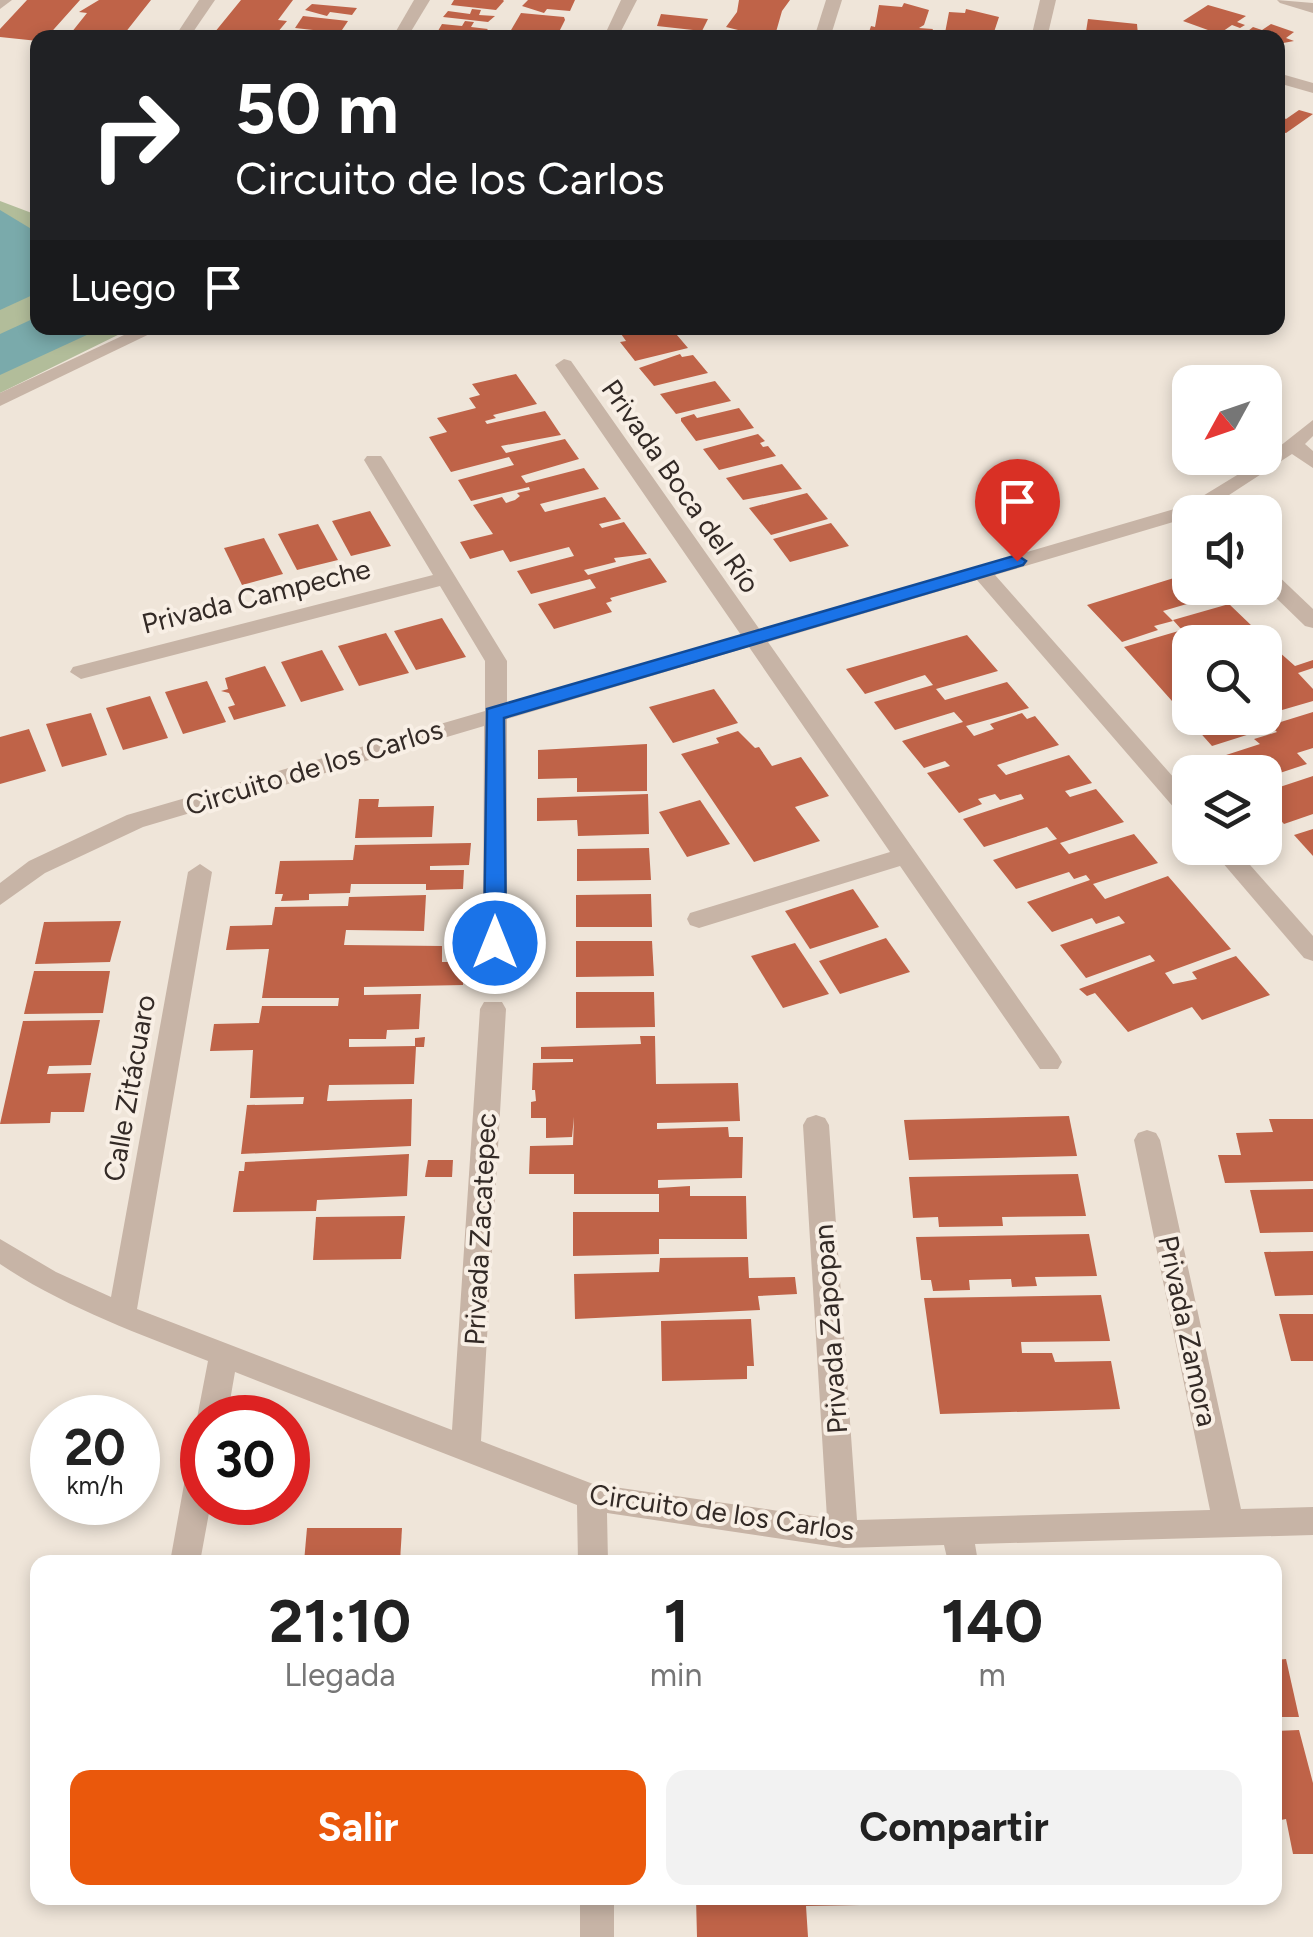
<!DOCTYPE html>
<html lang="es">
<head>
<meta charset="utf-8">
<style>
  :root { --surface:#fff; --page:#f2f2f2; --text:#222; --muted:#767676; --accent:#ea580c }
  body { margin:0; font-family:Figtree,sans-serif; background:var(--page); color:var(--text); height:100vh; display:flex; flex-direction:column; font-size:38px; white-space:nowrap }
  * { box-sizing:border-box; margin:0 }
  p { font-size:32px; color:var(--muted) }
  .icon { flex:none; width:55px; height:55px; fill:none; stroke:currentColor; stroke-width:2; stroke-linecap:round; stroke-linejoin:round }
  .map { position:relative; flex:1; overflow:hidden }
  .details { position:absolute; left:30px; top:1555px; width:1252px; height:350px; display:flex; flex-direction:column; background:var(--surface); border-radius:20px; box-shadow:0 5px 15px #0003 }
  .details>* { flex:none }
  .top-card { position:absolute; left:30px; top:30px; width:1255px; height:305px; border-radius:20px; box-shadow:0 5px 15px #0003; background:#202124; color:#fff; overflow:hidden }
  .needle { width:65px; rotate:230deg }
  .tools { position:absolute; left:1172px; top:365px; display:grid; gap:20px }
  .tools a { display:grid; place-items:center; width:110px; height:110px; border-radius:20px; background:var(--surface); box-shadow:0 5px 15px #0003; font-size:50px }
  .speed { position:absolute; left:30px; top:1395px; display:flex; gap:20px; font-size:50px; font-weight:700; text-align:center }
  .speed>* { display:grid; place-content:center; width:130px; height:130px; border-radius:50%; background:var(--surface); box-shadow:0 5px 15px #0003; line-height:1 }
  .speed small { font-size:25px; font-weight:400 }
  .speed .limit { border:15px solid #d22; background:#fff; color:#111 }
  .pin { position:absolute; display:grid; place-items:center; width:85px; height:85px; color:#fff; margin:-102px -42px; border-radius:50% 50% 50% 0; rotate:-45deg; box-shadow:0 0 10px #0007 }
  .pin .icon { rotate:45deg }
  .me { position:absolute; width:110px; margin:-55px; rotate:0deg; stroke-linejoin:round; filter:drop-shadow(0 0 8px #0008) }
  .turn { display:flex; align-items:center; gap:35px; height:210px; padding:0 40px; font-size:45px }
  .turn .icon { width:130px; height:130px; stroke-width:2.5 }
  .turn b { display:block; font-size:70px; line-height:85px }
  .then { display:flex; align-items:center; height:95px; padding:0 40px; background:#0003; gap:20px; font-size:38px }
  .eta { display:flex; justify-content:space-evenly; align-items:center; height:170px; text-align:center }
  .eta b { font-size:60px; font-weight:700; line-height:70px }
  .action { display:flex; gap:20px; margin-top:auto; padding:20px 40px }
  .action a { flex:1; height:115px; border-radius:20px; background:var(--accent); color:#fff; font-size:40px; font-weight:700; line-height:115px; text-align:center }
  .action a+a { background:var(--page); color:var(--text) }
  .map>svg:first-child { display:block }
</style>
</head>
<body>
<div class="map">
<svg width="1313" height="1937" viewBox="0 0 1313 1937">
  <rect width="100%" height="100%" fill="#efe5d9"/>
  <polygon fill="#b2bd9a" points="0,201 37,215 38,328 132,328 0,393"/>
  <g fill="#7aaaab">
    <polygon points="0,210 38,233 37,293 0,310"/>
    <polygon points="37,317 38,328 102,328 0,375 0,334"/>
  </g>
  <g fill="#bf6348">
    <polygon points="27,0 80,0 46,38 38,38 38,41 0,37 0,29"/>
    <polygon points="99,0 151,0 121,38 67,38 87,13 79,12"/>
    <polygon points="241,0 293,0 278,20 287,21 277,33 268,32 264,38 210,38"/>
    <polygon points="454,0 503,0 504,1 496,10 451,5"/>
    <polygon points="528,0 575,0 570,11 547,9 544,13 522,6"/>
    <polygon points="739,0 790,0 782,11 776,32 752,30 750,33 726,27 737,12"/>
    <polygon points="904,3 929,10 924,25 919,28 933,29 930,35 867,38 871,26 875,27 879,5 902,7"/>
    <polygon points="312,4 357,8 352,15 330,12 327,16 305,10"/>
    <polygon points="1208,5 1246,16 1237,22 1245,25 1240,28 1232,25 1219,34 1183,21"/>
    <polygon points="472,9 481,10 479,15 495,16 488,22 443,17 448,11 470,14"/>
    <polygon points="966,9 999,17 992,38 940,38 945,33 949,12 965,13"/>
    <polygon points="521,13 564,17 565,20 556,38 507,37"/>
    <polygon points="661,14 708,19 702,31 657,26"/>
    <polygon points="303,16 348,21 340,33 295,28"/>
    <polygon points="1088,19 1137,24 1138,35 1085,38"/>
    <polygon points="465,21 474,22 471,27 488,29 479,38 435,36 442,24 462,26"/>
    <polygon points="1271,24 1294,32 1286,38 1294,41 1278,44 1278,38 1251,38 1256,34 1248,31 1253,27 1262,30"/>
    <polygon points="1299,110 1313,114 1286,133 1278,131 1281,123 1278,115 1286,119"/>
    <polygon points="627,328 646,331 671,328 688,348 635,361 620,342 626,341 619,331"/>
    <polygon points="680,354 682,357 693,355 708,373 654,386 639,368"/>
    <polygon points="516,374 537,404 493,415 496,418 485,421 487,424 545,411 561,435 501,446 506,453 565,439 579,459 521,476 526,483 584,468 599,489 540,504 545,512 605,497 621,519 599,524 602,528 624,522 647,554 614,558 616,562 584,570 588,575 650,558 667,582 610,598 612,601 606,603 612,612 554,629 538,604 596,588 590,579 531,594 517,571 574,556 569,547 510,562 503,550 470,559 460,542 493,534 473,505 502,497 506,503 515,500 520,496 517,493 530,490 529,487 471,501 458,480 514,465 512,462 509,457 451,472 429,437 447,432 437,418 476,408 469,398 480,395 472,384"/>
    <polygon points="715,381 731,401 676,414 660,394"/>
    <polygon points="739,408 754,428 696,441 681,421 681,418 694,414 697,418"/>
    <polygon points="758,434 765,441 760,443 763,447 768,446 776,456 719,470 703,449"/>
    <polygon points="782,464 802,489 743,500 726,478"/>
    <polygon points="807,493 828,519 771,535 749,508"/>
    <polygon points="370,511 391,546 351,556 332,521"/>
    <polygon points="831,523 849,546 790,562 773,539"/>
    <polygon points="318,524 338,560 297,570 278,534"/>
    <polygon points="264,538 283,574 242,585 224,548"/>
    <polygon points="1190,573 1190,588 1215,588 1221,594 1163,611 1173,621 1154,626 1158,630 1122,642 1087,605"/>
    <polygon points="1229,604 1253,627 1190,642 1190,718 1264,718 1271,725 1313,712 1313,748 1297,753 1307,764 1265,778 1265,772 1238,772 1223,756 1260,744 1254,739 1277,732 1272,727 1212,746 1124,647 1182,630 1173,620"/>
    <polygon points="442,618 466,657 416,670 394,631"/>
    <polygon points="386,633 409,673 359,686 338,646"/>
    <polygon points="967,635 998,671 936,689 945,700 1007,682 1029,708 966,726 974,736 994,729 990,724 1022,713 1027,719 1035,716 1059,745 997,765 1006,775 1069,755 1092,783 1065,791 1070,797 1096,789 1124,822 1060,843 1069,854 1134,834 1158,863 1093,884 1105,899 1168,876 1231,949 1165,973 1173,984 1197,979 1192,972 1236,956 1270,995 1202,1020 1192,1007 1128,1032 1095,993 1087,996 1079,989 1155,961 1150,955 1086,978 1060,945 1125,923 1119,916 1096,924 1092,918 1052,932 1027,902 1090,880 1086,875 1074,879 1069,872 1016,889 993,860 1057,839 1047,827 984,847 963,819 1024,799 1021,794 1000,800 995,794 978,799 982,804 959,813 927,773 950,766 945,761 924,768 902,741 963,722 954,712 895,730 874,702 933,685 925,675 865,694 846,669"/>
    <polygon points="1262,637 1295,666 1313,660 1313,668 1298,673 1313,689 1313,701 1265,715 1265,642 1247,642"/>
    <polygon points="322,650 344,690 301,702 281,662"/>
    <polygon points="265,666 286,706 234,720 228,707 235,705 229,693 221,691 228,689 225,678"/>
    <polygon points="207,681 226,722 183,734 165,692"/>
    <polygon points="714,689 738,723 673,743 649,707"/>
    <polygon points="150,696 168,738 123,750 106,708"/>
    <polygon points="91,713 107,755 62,767 46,724"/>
    <polygon points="29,729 46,771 0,784 0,737"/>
    <polygon points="738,731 755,748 759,747 772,766 801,757 829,796 795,807 820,841 754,862 681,754 719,743 716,738"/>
    <polygon points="647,744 647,791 577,792 577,778 538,779 538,750"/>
    <polygon points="1313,776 1313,814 1284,824 1265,803 1265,792"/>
    <polygon points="648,794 649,834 578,836 577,820 537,821 537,798"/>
    <polygon points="359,799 379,799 378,807 434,806 432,837 355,838"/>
    <polygon points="700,800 730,844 687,857 659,812"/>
    <polygon points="1313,829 1313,856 1294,835"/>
    <polygon points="471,843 469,865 430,866 430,870 464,870 463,889 426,890 426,884 351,884 350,893 309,894 309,900 281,901 283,894 275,894 280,861 353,860 355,845"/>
    <polygon points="649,848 651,880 577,881 577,849"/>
    <polygon points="853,889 879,927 810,949 785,911"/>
    <polygon points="651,894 652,927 576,927 576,895"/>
    <polygon points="426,895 424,931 346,930 344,945 442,946 442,962 464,962 463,985 364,987 364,995 421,994 419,1029 387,1030 386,1039 349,1039 349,1047 415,1046 415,1038 425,1037 424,1047 416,1047 414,1084 329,1085 327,1101 412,1099 411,1146 241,1154 247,1105 303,1104 304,1097 250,1098 253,1050 210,1051 214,1024 259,1023 262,1006 338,1006 339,998 262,998 269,949 226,950 230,926 272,925 275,907 348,906 349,897"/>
    <polygon points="121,921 110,962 35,964 44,922"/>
    <polygon points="886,938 910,972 840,994 819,961"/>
    <polygon points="576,941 652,941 654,976 576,977"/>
    <polygon points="795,943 829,994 783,1008 751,956"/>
    <polygon points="34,971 110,971 103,1013 24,1014"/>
    <polygon points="576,992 654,992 655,1027 576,1028"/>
    <polygon points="100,1020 91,1065 49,1066 47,1074 91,1073 84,1112 51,1112 50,1123 0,1124 23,1021"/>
    <polygon points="640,1036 655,1036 656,1084 738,1083 740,1121 657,1123 657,1129 728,1127 729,1137 743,1137 742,1178 658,1180 658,1188 690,1186 690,1196 746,1196 747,1239 659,1239 659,1254 573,1256 573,1212 659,1212 659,1194 574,1194 574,1174 529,1174 530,1146 573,1145 574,1117 572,1137 546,1138 546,1118 531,1118 531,1102 536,1101 535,1090 532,1090 533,1063 573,1062 573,1059 541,1059 541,1047 641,1044"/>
    <polygon points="1069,1116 1077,1156 909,1160 904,1120"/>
    <polygon points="1269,1119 1313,1119 1313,1181 1225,1183 1218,1155 1241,1155 1236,1133 1273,1132"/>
    <polygon points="409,1154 407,1196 317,1200 316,1211 233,1212 239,1171 244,1171 245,1162"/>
    <polygon points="428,1160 453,1160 452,1177 425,1177"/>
    <polygon points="1078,1174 1086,1216 1002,1217 1003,1226 939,1227 938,1217 913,1218 909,1177"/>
    <polygon points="1313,1189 1313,1232 1260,1233 1250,1190"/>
    <polygon points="405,1216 401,1259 313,1260 316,1217"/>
    <polygon points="1089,1234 1097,1276 1035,1277 1037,1286 1012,1287 1011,1279 969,1280 970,1290 933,1291 931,1280 921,1280 916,1237"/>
    <polygon points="1313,1251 1313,1295 1275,1296 1264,1252"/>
    <polygon points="748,1257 749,1278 795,1277 797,1294 758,1296 760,1310 575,1319 574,1274 659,1272 660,1258"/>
    <polygon points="1101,1295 1110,1341 1021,1342 1022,1353 1052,1353 1055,1362 1111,1361 1120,1409 940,1414 924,1298"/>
    <polygon points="1279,1314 1313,1314 1313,1361 1291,1361"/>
    <polygon points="751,1319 754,1366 747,1366 747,1379 662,1381 661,1321"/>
    <polygon points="307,1528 402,1528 400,1562 304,1562"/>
    <polygon points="1286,1659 1299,1717 1275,1717 1275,1660"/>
    <polygon points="1299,1730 1313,1783 1313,1854 1293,1854 1286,1819 1281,1820 1282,1828 1275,1828 1275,1731"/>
    <polygon points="696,1898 913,1898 914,1904 806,1906 808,1937 697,1937"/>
  </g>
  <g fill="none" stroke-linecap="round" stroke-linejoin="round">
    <g fill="#c7b4a6" fill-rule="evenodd">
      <polygon points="0,0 12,0 0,9"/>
      <polygon points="199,0 215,0 189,38 174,38"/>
      <polygon points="414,0 430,0 407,38 392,38"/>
      <polygon points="621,0 637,0 619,35 609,35 606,32"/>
      <polygon points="826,0 842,0 830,38 814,38"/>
      <polygon points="1040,0 1056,0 1047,38 1031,38"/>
      <polygon points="1277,0 1313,3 1313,13 1280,3"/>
      <polygon points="1278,73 1313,83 1313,93 1278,83"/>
      <polygon points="139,328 162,328 0,406 0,393"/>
      <polygon points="564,359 571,361 760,630 1188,505 1265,458 1313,420 1313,436 1305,444 1313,451 1313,468 1292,454 1203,512 1190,512 1190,517 995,575 1190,796 1190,819 1182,817 977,580 768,642 1058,1055 1062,1062 1058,1069 1040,1069 900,866 699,928 690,925 687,919 690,913 890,852 749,647 507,719 507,943 504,949 486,949 483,943 484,726 143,827 45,873 0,905 0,883 29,861 127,815 485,711 485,661 440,586 81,679 70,672 73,667 433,575 364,460 367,456 381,456 384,460 507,661 507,704 741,635 555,365"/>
      <polygon points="1265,569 1272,570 1313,609 1313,628 1305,626 1265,587"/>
      <polygon points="1210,848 1235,848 1313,936 1313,961 1304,958"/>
      <path d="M200 864 212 872 137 1309 452 1430 480 1009 484 1002H502L506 1009 481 1441 593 1484 827 1518 803 1125 807 1118 816 1115 825 1118 829 1125 857 1520 1210 1510 1134 1140 1138 1133 1147 1130 1156 1133 1160 1140 1241 1509 1313 1507V1535L975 1544 978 1562H948L944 1545 843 1548 607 1513 608 1562H578L577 1505 235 1372 227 1418H202V1427L197 1418 208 1361C137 1333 64 1307 0 1264V1239L56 1272 111 1297 188 872Z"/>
      <polygon points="202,1455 202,1502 211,1502 200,1562 170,1562 187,1468 191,1459"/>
      <rect x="580" y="1898" width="34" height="39"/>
    </g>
  </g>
  <polygon fill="#1a73e8" stroke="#114b97" stroke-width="2.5" points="1017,555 1026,561 1023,565 504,718 506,943 503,949 487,949 484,943 487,709"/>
  <g text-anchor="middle" stroke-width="8" stroke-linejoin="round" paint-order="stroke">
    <g font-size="28" fill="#332a26" stroke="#f8efe5">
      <text transform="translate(681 486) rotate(55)" y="10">Privada Boca del Río</text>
      <text transform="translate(256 596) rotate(-14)" y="10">Privada Campeche</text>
      <text transform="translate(314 767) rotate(-17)" y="10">Circuito de los Carlos</text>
      <text transform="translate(129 1088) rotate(-80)" y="10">Calle Zitácuaro</text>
      <text transform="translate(480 1229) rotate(-87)" y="10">Privada Zacatepec</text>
      <text transform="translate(830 1329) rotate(-94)" y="10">Privada Zapopan</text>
      <text transform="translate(1188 1331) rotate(78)" y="10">Privada Zamora</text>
      <text transform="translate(722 1512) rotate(8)" y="10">Circuito de los Carlos</text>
    </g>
  </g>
</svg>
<div class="tools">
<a><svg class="needle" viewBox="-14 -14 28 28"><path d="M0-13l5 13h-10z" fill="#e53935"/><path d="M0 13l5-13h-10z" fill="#767676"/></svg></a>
<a><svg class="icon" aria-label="sound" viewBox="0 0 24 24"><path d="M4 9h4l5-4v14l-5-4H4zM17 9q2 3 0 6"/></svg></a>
<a><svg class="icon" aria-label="search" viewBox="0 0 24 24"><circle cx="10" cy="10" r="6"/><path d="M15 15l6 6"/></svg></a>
<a><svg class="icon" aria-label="layers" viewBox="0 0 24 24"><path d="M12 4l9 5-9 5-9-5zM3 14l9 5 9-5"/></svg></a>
</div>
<div class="speed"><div>20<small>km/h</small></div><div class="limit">30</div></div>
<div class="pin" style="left:1017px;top:561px;background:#d93025"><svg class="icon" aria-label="arrive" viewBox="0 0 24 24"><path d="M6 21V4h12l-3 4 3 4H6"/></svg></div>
<svg class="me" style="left:495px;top:943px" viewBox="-20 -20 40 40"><circle r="17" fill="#1a73e8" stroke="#fff" stroke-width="3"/><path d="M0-11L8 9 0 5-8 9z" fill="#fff"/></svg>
<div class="top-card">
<div class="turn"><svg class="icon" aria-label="right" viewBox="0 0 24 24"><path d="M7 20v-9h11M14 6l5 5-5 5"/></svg><div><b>50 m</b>Circuito de los Carlos</div></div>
<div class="then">Luego<svg class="icon" aria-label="arrive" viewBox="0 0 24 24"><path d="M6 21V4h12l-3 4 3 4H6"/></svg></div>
</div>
<section class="details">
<div class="eta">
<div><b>21:10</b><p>Llegada</p></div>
<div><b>1</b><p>min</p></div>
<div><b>140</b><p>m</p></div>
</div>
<div class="action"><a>Salir</a><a>Compartir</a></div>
</section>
</div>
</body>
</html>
